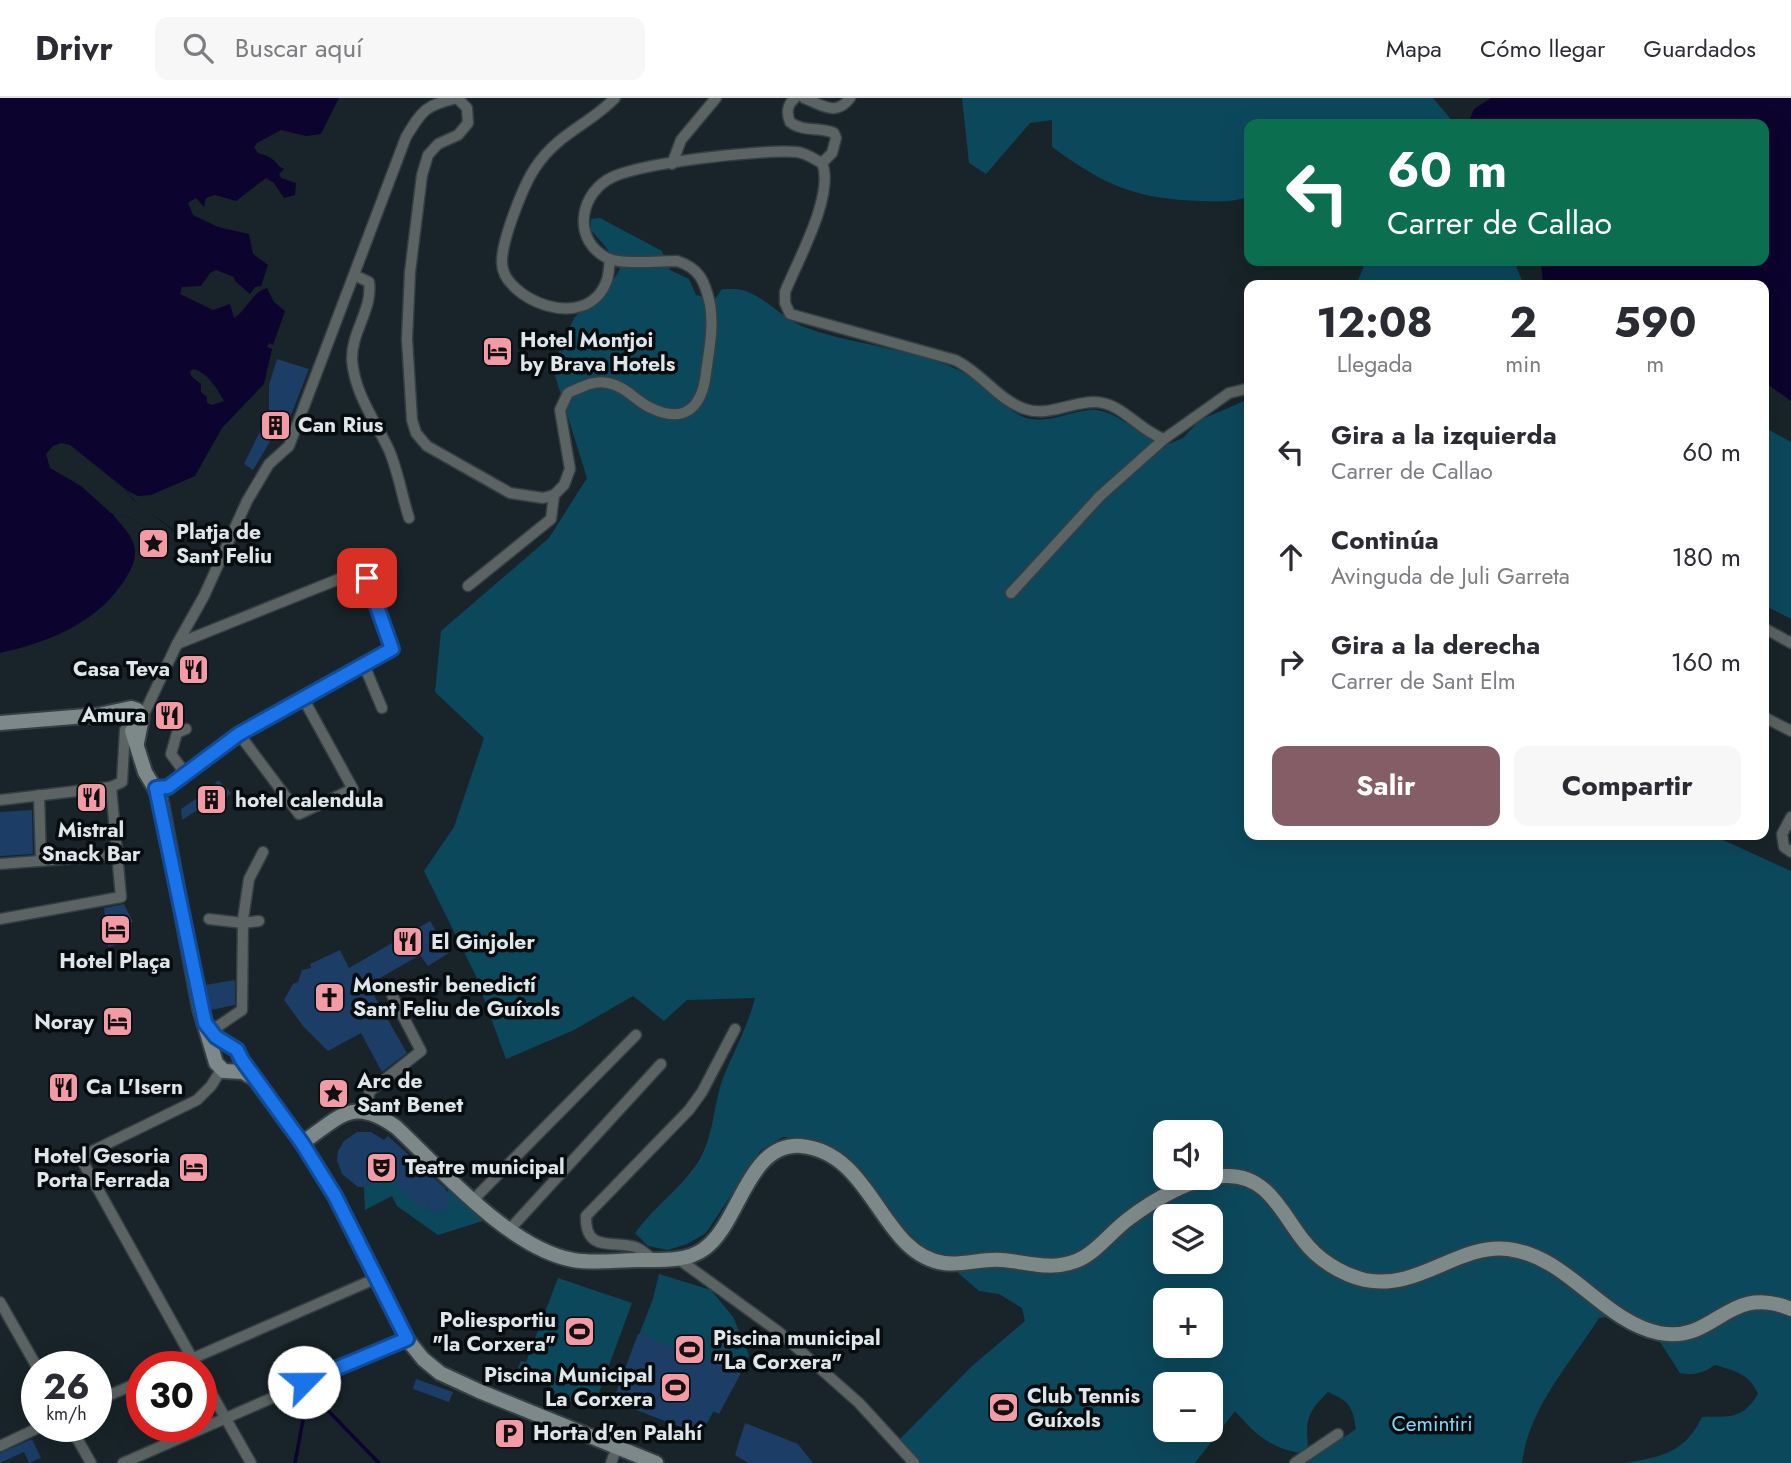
<!DOCTYPE html>
<html lang="es">
<head>
<meta charset="utf-8">
<style>
  :root { --surface:#fff; --page:#f7f7f7; --text:#2b2b33; --muted:#7c7c81; --line:#e1e1e2; --accent:#855d66 }
  body { margin:0; font-family:Jost,sans-serif; background:var(--page); color:var(--text); height:100vh; display:flex; flex-direction:column; font-size:26px; white-space:nowrap }
  * { box-sizing:border-box; margin:0 }
  p { font-size:23px; color:var(--muted) }
  .icon { flex:none; width:38px; height:38px; fill:none; stroke:currentColor; stroke-width:2; stroke-linecap:round; stroke-linejoin:round }
  .map { position:relative; flex:1; overflow:hidden }
  .panel { position:absolute; left:1244px; top:182px; width:525px; height:560px; display:flex; flex-direction:column; background:var(--surface); border-radius:14px; box-shadow:0 7px 28px #0002 }
  .panel>* { flex:none }
  .banner { position:absolute; left:1244px; top:21px; width:525px; height:147px; border-radius:14px; box-shadow:0 7px 28px #0002; background:#0b6e4f; color:#fff; overflow:hidden }
  .controls { position:absolute; left:1153px; top:1022px; display:grid; gap:14px }
  .controls a { display:grid; place-items:center; width:70px; height:70px; border-radius:14px; background:var(--surface); box-shadow:0 7px 28px #0002; font-size:35px }
  .speed { position:absolute; left:21px; top:1253px; display:flex; gap:14px; font-size:35px; font-weight:700; text-align:center }
  .speed>* { display:grid; place-content:center; width:91px; height:91px; border-radius:50%; background:var(--surface); box-shadow:0 7px 28px #0002; line-height:1 }
  .speed small { font-size:18px; font-weight:400 }
  .speed .limit { border:10px solid #d22; background:#fff; color:#111 }
  .pin { position:absolute; display:grid; place-items:center; width:60px; height:60px; color:#fff; margin:-30px; border-radius:14px; box-shadow:0 4px 10px #0006 }
  .me { position:absolute; width:77px; margin:-38px; rotate:67deg; stroke-linejoin:round; filter:drop-shadow(0 0 5px #0008) }
  .turn { display:flex; align-items:center; gap:24px; height:147px; padding:0 28px; font-size:32px }
  .turn .icon { width:91px; height:91px; stroke-width:2.5 }
  .turn b { display:block; font-size:49px; line-height:60px }
  .eta { display:flex; justify-content:space-evenly; align-items:center; height:119px; text-align:center }
  .eta b { font-size:42px; font-weight:700; line-height:49px }
  .action { display:flex; gap:14px; margin-top:auto; padding:14px 28px }
  .action a { flex:1; height:80px; border-radius:14px; background:var(--accent); color:#fff; font-size:28px; font-weight:700; line-height:80px; text-align:center }
  .action a+a { background:var(--page); color:var(--text) }
  ul { padding:0; list-style:none }
  li { display:flex; align-items:center; gap:21px; height:105px; padding:0 28px }
  li div { flex:1 }
  li b { display:block; font-size:26px }
  li em { font-style:normal }
  header { display:flex; align-items:center; gap:42px; box-sizing:border-box; height:98px; padding:0 35px; background:var(--surface); border-bottom:2px solid var(--line) }
  header strong { font-size:33px }
  nav { display:flex; gap:38px; margin-inline-start:auto; font-size:24px }
  .search { width:490px; height:63px; background:var(--page); display:flex; align-items:center; gap:18px; box-sizing:border-box; padding:0 24px; border-radius:14px; color:var(--muted); font-size:26px }
  .map>svg:first-child { display:block }
</style>
</head>
<body>
<header>
<strong>Drivr</strong>
<div class="search"><svg class="icon" aria-label="search" viewBox="0 0 24 24"><circle cx="10" cy="10" r="6"/><path d="M15 15l6 6"/></svg>Buscar aquí</div>
<nav><a>Mapa</a><a>Cómo llegar</a><a>Guardados</a></nav>
</header>
<div class="map">
<svg width="1791" height="1365" viewBox="0 0 1791 1365">
  <rect width="100%" height="100%" fill="#182429"/>
  <g fill="#0c485c" fill-rule="evenodd">
    <path d="M962 0H1433L1455 26H1250L1249 98C1234 105 1219 103 1202 103 1135 101 1106 88 1052 49V22L1030 25 986 76 969 65Z"/>
    <path d="M600 120 662 153 670 172 689 181 696 197 715 201 722 191C730 191 741 190 748 194 770 203 784 222 807 230 855 248 922 251 966 276 983 286 1010 315 1026 320 1049 326 1067 314 1089 312 1113 309 1141 338 1164 348L1183 340 1200 322 1249 301 1250 737H1712L1791 773V1365H1625C1661 1359 1685 1355 1702 1319 1730 1318 1742 1322 1758 1296 1750 1276 1735 1273 1715 1267 1703 1275 1694 1278 1680 1275L1660 1244 1608 1219 1599 1220C1570 1266 1529 1309 1522 1365H1306L1356 1331C1352 1307 1350 1304 1328 1294 1309 1313 1305 1320 1308 1347L1302 1355C1271 1351 1255 1336 1235 1313L1195 1365H919L898 1343 972 1268 1025 1223 1022 1210 999 1196 979 1193 934 1154 922 1148 891 1117 874 1088 838 1053 808 1041 783 1039 760 1053 706 1135 687 1146 668 1152 648 1148 635 1135C653 1110 679 1092 696 1067 714 1042 713 1007 723 980 734 953 748 928 755 900L687 902 664 923 633 898 574 932 506 961 475 876 424 773 454 729 484 640 435 594 441 533 549 440 587 380 552 268 574 220 612 184 620 171 605 148 591 132V121ZM1166 1034H1211V1080H1166ZM1166 1118H1211V1164H1166ZM1166 1202H1211V1248H1166ZM1166 1286H1211V1332H1166Z"/>
    <polygon points="1366,163 1514,163 1524,187 1356,187"/>
    <polygon points="1764,329 1791,344 1791,521 1764,507"/>
    <polygon points="386,1078 433,1114 443,1113 448,1107 447,1094 451,1087 489,1121 438,1137 397,1108 392,1098 365,1112 364,1089"/>
    <path d="M659 1176 711 1192 733 1219 749 1257C735 1286 713 1307 702 1337L613 1303 653 1201Z"/>
    <polygon points="558,1180 632,1205 593,1311 554,1298 555,1293 549,1291 551,1284 517,1272 521,1263 526,1264"/>
  </g>
  <g fill="#0c032e" fill-rule="evenodd">
    <path d="M0 0H339L321 36 306 38 281 32 257 45 254 49 258 55C278 60 273 66 284 71L279 76 281 80 296 85 295 97 284 100 274 85 266 80 236 103 215 97 206 100 204 109 196 100 188 105 193 117 218 129 249 136 253 156 268 167 261 188 255 189 250 196 235 183 234 179 216 172 210 175 201 188 182 189 180 196 213 212 230 206 234 220C247 212 252 194 267 190L274 204 285 213 273 247 269 245 267 249 272 251 264 286 222 330 195 378 151 397 138 398 126 392C139 414 178 428 186 447L181 451 131 420 112 415C119 425 130 434 134 447 137 457 133 469 127 478 100 524 50 544 0 555ZM194 271C208 275 218 292 224 303L212 307 207 305V299L201 294V286L191 278 190 273Z"/>
    <polygon points="1491,0 1791,0 1791,303 1764,284 1764,187 1543,187 1541,163 1764,163 1764,26 1472,26 1470,21 1474,11"/>
  </g>
  <polygon fill="#182429" points="61,345 70,347 125,391 132,401 179,437 186,447 181,451 131,420 111,415 81,388 50,370 46,356 53,348"/>
  <g fill="none" stroke-linecap="round" stroke-linejoin="round">
    <g stroke="#0c032e" stroke-width="3.5">
      <polyline points="307,1291 379,1365"/>
      <polyline points="295,1365 308,1295"/>
    </g>
  </g>
  <g fill="#1b3d66">
    <polygon points="277,261 309,271 282,340 278,338 271,342 253,372 244,366 269,315 269,287"/>
    <polygon points="218,682 231,695 217,708 206,697"/>
    <polygon points="203,696 210,704 182,722 181,711"/>
    <polygon points="32,712 33,756 0,758 0,714"/>
    <polygon points="124,806 133,824 123,826 124,836 118,837 121,846 108,849 104,810"/>
    <polygon points="430,823 449,855 428,868 420,857 368,887 407,955 382,974 361,935 328,953 303,928 284,902 293,886 298,884 302,872 311,870 310,866 340,852 349,870"/>
    <polygon points="235,882 235,907 211,912 205,887"/>
    <polygon points="357,1034 371,1034 384,1042 388,1038 445,1090 449,1099 449,1107 443,1113 433,1115 427,1109 424,1112 386,1078 364,1089 358,1089 342,1076 337,1062 338,1053 344,1043"/>
    <polygon points="638,1236 741,1275 719,1316 711,1312 702,1337 613,1303"/>
    <polygon points="416,1281 453,1294 449,1304 413,1291"/>
    <polygon points="745,1325 798,1346 813,1365 748,1365 735,1357"/>
    <polygon points="32,1341 41,1360 29,1365 24,1354 0,1365 0,1355"/>
  </g>
  <g fill="none" stroke-linecap="round" stroke-linejoin="round">
    <defs>
      <g id="minor">
        <path d="M457 0 467 10 468 25 458 37 438 46 428 57 422 77 410 174 407 241 412 322 416 335 427 348 510 395 543 400 554 397 564 387 570 371 560 312 568 295C582 289 593 282 608 285 625 288 635 302 649 309 684 327 702 310 706 275 709 252 714 229 710 206 705 184 700 170 677 163 659 163 622 167 607 160 574 143 578 101 607 82 633 65 764 51 797 54 806 55 814 61 822 65"/>
        <path d="M795 0C787 7 786 14 790 24 802 34 820 29 834 35L836 40 832 55 822 65"/>
        <path d="M804 0C822 7 836 19 850 0"/>
        <path d="M822 65C835 96 798 162 785 194V205L790 216 955 262C981 274 998 302 1025 311 1047 319 1071 304 1094 304 1122 304 1139 333 1164 341L1229 295 1250 290"/>
        <polyline points="672,66 681,42 716,0"/>
        <path d="M610 161C609 168 609 176 607 182 587 238 502 200 502 165 501 144 523 88 535 70 558 35 589 27 615 0"/>
        <path d="M354 177 369 184C373 211 351 234 352 262 355 297 375 322 389 352 398 373 402 398 409 420"/>
        <polyline points="468,488 551,421 554,397"/>
        <polyline points="1011,495 1100,398 1164,341"/>
        <polyline points="1764,530 1791,545"/>
        <polyline points="364,567 382,610"/>
        <polyline points="1764,619 1791,633"/>
        <path d="M142 620 177 546 204 498 247 403 269 366 289 348 406 39C423 11 425 8 457 0"/>
        <polyline points="239,636 299,716 353,691 303,600"/>
        <polyline points="185,675 171,656 177,635 186,631"/>
        <polyline points="156,689 168,689 239,636 392,551 367,480 359,473 177,546"/>
        <polyline points="39,697 41,763"/>
        <polyline points="0,702 111,689 122,684 125,632"/>
        <polyline points="1791,719 1782,736 1784,749 1791,754"/>
        <polyline points="0,766 117,757"/>
        <polyline points="0,821 121,799 111,689"/>
        <polyline points="209,821 243,825 259,823"/>
        <polyline points="211,933 242,912 243,821 249,781 263,754"/>
        <polyline points="365,1012 370,993 421,953 392,897"/>
        <polyline points="474,1101 636,937"/>
        <polyline points="509,1132 661,966"/>
        <polyline points="677,1160 779,1234 859,1305 914,1365"/>
        <path d="M654 1162C648 1158 642 1151 635 1149 612 1142 585 1155 586 1118L689 1012 702 994 735 931"/>
        <polyline points="0,1204 37,1269"/>
        <polyline points="173,1269 377,1180"/>
        <polyline points="197,1269 80,1059 197,1002 211,988 221,972"/>
        <polyline points="201,1277 251,1365"/>
        <polyline points="96,1303 142,1283"/>
        <polyline points="70,1328 91,1365"/>
        <polyline points="0,1348 42,1328"/>
        <polyline points="123,1365 407,1241"/>
        <polyline points="611,1365 617,1349"/>
        <polyline points="1295,1365 1338,1336"/>
      </g>
      <g id="secondary">
        <polyline points="0,625 98,617 131,610 137,612 142,620 137,645"/>
        <polyline points="132,633 145,674 160,699 200,911 216,965 224,973 243,974 253,980"/>
        <polyline points="205,925 216,939 237,952 241,962 302,1045 335,1098 407,1241 423,1261 440,1275 479,1293 656,1365"/>
        <path d="M302 1045C339 1020 352 997 396 1029 442 1072 509 1150 573 1162 594 1166 618 1162 639 1162 659 1162 687 1164 704 1151 740 1126 747 1044 801 1048 874 1055 880 1156 944 1165 963 1168 983 1160 1002 1162 1027 1164 1050 1173 1076 1163 1096 1155 1110 1135 1127 1122 1153 1102 1192 1079 1225 1078 1267 1076 1281 1114 1303 1142 1318 1162 1341 1176 1365 1182 1418 1193 1459 1145 1508 1151 1568 1158 1602 1223 1659 1235 1716 1246 1727 1184 1791 1211"/>
      </g>
    </defs>
    <use href="#minor" stroke="#343f44" stroke-width="13"/>
    <use href="#secondary" stroke="#343f44" stroke-width="18"/>
    <use href="#minor" stroke="#5c6363" stroke-width="10"/>
    <use href="#secondary" stroke="#7d8888" stroke-width="14"/>
  </g>
  <g fill="none" stroke-linecap="round" stroke-linejoin="round">
    <defs>
      <polyline id="route" points="304,1284 407,1241 335,1098 302,1045 242,962 237,952 216,939 205,925 156,690 168,689 239,636 392,551 367,480"/>
    </defs>
    <use href="#route" stroke="#114b97" stroke-width="18"/>
    <use href="#route" stroke="#1a73e8" stroke-width="12"/>
  </g>
  <defs>
    <symbol id="hotel-square" viewBox="-11 -11 22 22"><rect x="-9" y="-9" width="18" height="18" rx="4" fill="#f49aa5" stroke="#070c0e"/><path d="M-6-4.5h1.5V1H6V5H4.5V3h-9V5H-6ZM-4 0a1.8 1.8 0 1 1 3.6 0ZM.5 0V-2.5h3Q6-2.5 6 0Z" fill="#111"/></symbol>
    <symbol id="building-square" viewBox="-11 -11 22 22"><rect x="-9" y="-9" width="18" height="18" rx="4" fill="#f49aa5" stroke="#070c0e"/><path d="M-4-6H4V6H1V3H-1V6H-4ZM-2.5-4.3h1.7v1.8h-1.7ZM.8-4.3h1.7v1.8H.8ZM-2.5-1h1.7V.8h-1.7ZM.8-1h1.7V.8H.8Z" fill="#111"/></symbol>
    <symbol id="sight-square" viewBox="-11 -11 22 22"><rect x="-9" y="-9" width="18" height="18" rx="4" fill="#f49aa5" stroke="#070c0e"/><path d="M0-6L1.8-2.2L6-1.7L2.9 1.2L3.7 5.4L0 3.3L-3.7 5.4L-2.9 1.2L-6-1.7L-1.8-2.2Z" fill="#111"/></symbol>
    <symbol id="restaurant-square" viewBox="-11 -11 22 22"><rect x="-9" y="-9" width="18" height="18" rx="4" fill="#f49aa5" stroke="#070c0e"/><path d="M-5-6h1v4h1v-4h1v4h1v-4h1v5L-1.5 .5V6h-2V.5L-5-1ZM5-6V6H3V1.5H1.5Q1.5-4 5-6Z" fill="#111"/></symbol>
    <symbol id="church-square" viewBox="-11 -11 22 22"><rect x="-9" y="-9" width="18" height="18" rx="4" fill="#f49aa5" stroke="#070c0e"/><path d="M-1.2-6h2.4v3.5h3.3v2.4h-3.3V6h-2.4V-.1h-3.3v-2.4h3.3Z" fill="#111"/></symbol>
    <symbol id="theatre-square" viewBox="-11 -11 22 22"><rect x="-9" y="-9" width="18" height="18" rx="4" fill="#f49aa5" stroke="#070c0e"/><path d="M-5-5.5Q0-4 5-5.5V0Q5 5 0 6Q-5 5-5 0ZM-3.3-2.5H-1v1.5H-3.3ZM1-2.5H3.3v1.5H1ZM-2.8 1Q0 5.5 2.8 1Z" fill="#111"/></symbol>
    <symbol id="stadium-square" viewBox="-11 -11 22 22"><rect x="-9" y="-9" width="18" height="18" rx="4" fill="#f49aa5" stroke="#070c0e"/><path d="M0-5a6.5 5 0 1 0 0 10a6.5 5 0 1 0 0-10ZM-3.5-1.8h7v3.6h-7Z" fill="#111"/></symbol>
    <symbol id="parking-square" viewBox="-11 -11 22 22"><rect x="-9" y="-9" width="18" height="18" rx="4" fill="#f49aa5" stroke="#070c0e"/><path d="M-3.5-5.5H1a3.5 3.5 0 0 1 0 7H-1V5.5H-3.5ZM-1-3.4V-.6H.8a1.4 1.4 0 0 0 0-2.8Z" fill="#111"/></symbol>
  </defs>
  <g fill-rule="evenodd">
    <use href="#hotel-square" x="480" y="236" width="35" height="35"/>
    <use href="#building-square" x="258" y="310" width="35" height="35"/>
    <use href="#sight-square" x="136" y="428" width="35" height="35"/>
    <use href="#restaurant-square" x="176" y="554" width="35" height="35"/>
    <use href="#restaurant-square" x="152" y="600" width="35" height="35"/>
    <use href="#restaurant-square" x="74" y="682" width="35" height="35"/>
    <use href="#building-square" x="194" y="684" width="35" height="35"/>
    <use href="#hotel-square" x="98" y="814" width="35" height="35"/>
    <use href="#restaurant-square" x="390" y="826" width="35" height="35"/>
    <use href="#church-square" x="312" y="882" width="35" height="35"/>
    <use href="#hotel-square" x="100" y="906" width="35" height="35"/>
    <use href="#restaurant-square" x="46" y="972" width="35" height="35"/>
    <use href="#sight-square" x="316" y="978" width="35" height="35"/>
    <use href="#theatre-square" x="364" y="1052" width="35" height="35"/>
    <use href="#hotel-square" x="176" y="1052" width="35" height="35"/>
    <use href="#stadium-square" x="562" y="1216" width="35" height="35"/>
    <use href="#stadium-square" x="672" y="1234" width="35" height="35"/>
    <use href="#stadium-square" x="658" y="1272" width="35" height="35"/>
    <use href="#stadium-square" x="986" y="1292" width="35" height="35"/>
    <use href="#parking-square" x="492" y="1318" width="35" height="35"/>
  </g>
  <g text-anchor="middle" stroke-width="7" stroke-linejoin="round" paint-order="stroke">
    <g font-size="21" font-weight="bold" fill="#dee6e9" stroke="#070c0e" text-anchor="start">
      <text x="520" y="249">Hotel Montjoi<tspan x="520" dy="24">by Brava Hotels</tspan></text>
      <text x="298" y="334">Can Rius</text>
      <text x="176" y="441">Platja de<tspan x="176" dy="24">Sant Feliu</tspan></text>
      <text x="170" y="578" text-anchor="end">Casa Teva</text>
      <text x="146" y="624" text-anchor="end">Amura</text>
      <text x="235" y="709">hotel calendula</text>
      <text x="91" y="739" text-anchor="middle">Mistral<tspan x="91" dy="24">Snack Bar</tspan></text>
      <text x="431" y="851">El Ginjoler</text>
      <text x="115" y="870" text-anchor="middle">Hotel Plaça</text>
      <text x="353" y="894">Monestir benedictí<tspan x="353" dy="24">Sant Feliu de Guíxols</tspan></text>
      <text x="94" y="931" text-anchor="end">Noray</text>
      <text x="357" y="990">Arc de<tspan x="357" dy="24">Sant Benet</tspan></text>
      <text x="86" y="996">Ca L'Isern</text>
      <text x="170" y="1065" text-anchor="end">Hotel Gesoria<tspan x="170" dy="24">Porta Ferrada</tspan></text>
      <text x="405" y="1076">Teatre municipal</text>
      <text x="556" y="1229" text-anchor="end">Poliesportiu<tspan x="556" dy="24">"la Corxera"</tspan></text>
      <text x="713" y="1247">Piscina municipal<tspan x="713" dy="24">"La Corxera"</tspan></text>
      <text x="653" y="1284" text-anchor="end">Piscina Municipal<tspan x="653" dy="24">La Corxera</tspan></text>
      <text x="1027" y="1305">Club Tennis<tspan x="1027" dy="24">Guíxols</tspan></text>
      <text x="533" y="1342">Horta d'en Palahí</text>
    </g>
    <g font-size="21" fill="#86d6f6" stroke="#070c0e">
      <text x="1432" y="1333">Cemintiri</text>
    </g>
  </g>
</svg>
<div class="controls">
<a><svg class="icon" aria-label="sound" viewBox="0 0 24 24"><path d="M4 9h4l5-4v14l-5-4H4zM17 9q2 3 0 6"/></svg></a>
<a><svg class="icon" aria-label="layers" viewBox="0 0 24 24"><path d="M12 4l9 5-9 5-9-5zM3 14l9 5 9-5"/></svg></a>
<a>+</a>
<a>−</a>
</div>
<div class="speed"><div>26<small>km/h</small></div><div class="limit">30</div></div>
<div class="pin" style="left:367px;top:480px;background:#d93025"><svg class="icon" aria-label="arrive" viewBox="0 0 24 24"><path d="M6 21V4h12l-3 4 3 4H6"/></svg></div>
<svg class="me" style="left:304px;top:1284px" viewBox="-20 -20 40 40"><circle r="19" fill="#fff"/><path d="M0-13L10 11 0 6-10 11z" fill="#1a73e8"/></svg>
<div class="banner">
<div class="turn"><svg class="icon" aria-label="left" viewBox="0 0 24 24"><path d="M17 20v-9H6M10 6l-5 5 5 5"/></svg><div><b>60 m</b>Carrer de Callao</div></div>
</div>
<section class="panel">
<div class="eta">
<div><b>12:08</b><p>Llegada</p></div>
<div><b>2</b><p>min</p></div>
<div><b>590</b><p>m</p></div>
</div>
<ul>
<li><svg class="icon" aria-label="left" viewBox="0 0 24 24"><path d="M17 20v-9H6M10 6l-5 5 5 5"/></svg><div><b>Gira a la izquierda</b><p>Carrer de Callao</p></div><em>60 m</em></li>
<li><svg class="icon" aria-label="ahead" viewBox="0 0 24 24"><path d="M12 20V5M6 11l6-6 6 6"/></svg><div><b>Continúa</b><p>Avinguda de Juli Garreta</p></div><em>180 m</em></li>
<li><svg class="icon" aria-label="right" viewBox="0 0 24 24"><path d="M7 20v-9h11M14 6l5 5-5 5"/></svg><div><b>Gira a la derecha</b><p>Carrer de Sant Elm</p></div><em>160 m</em></li>
</ul>
<div class="action"><a>Salir</a><a>Compartir</a></div>
</section>
</div>
</body>
</html>
